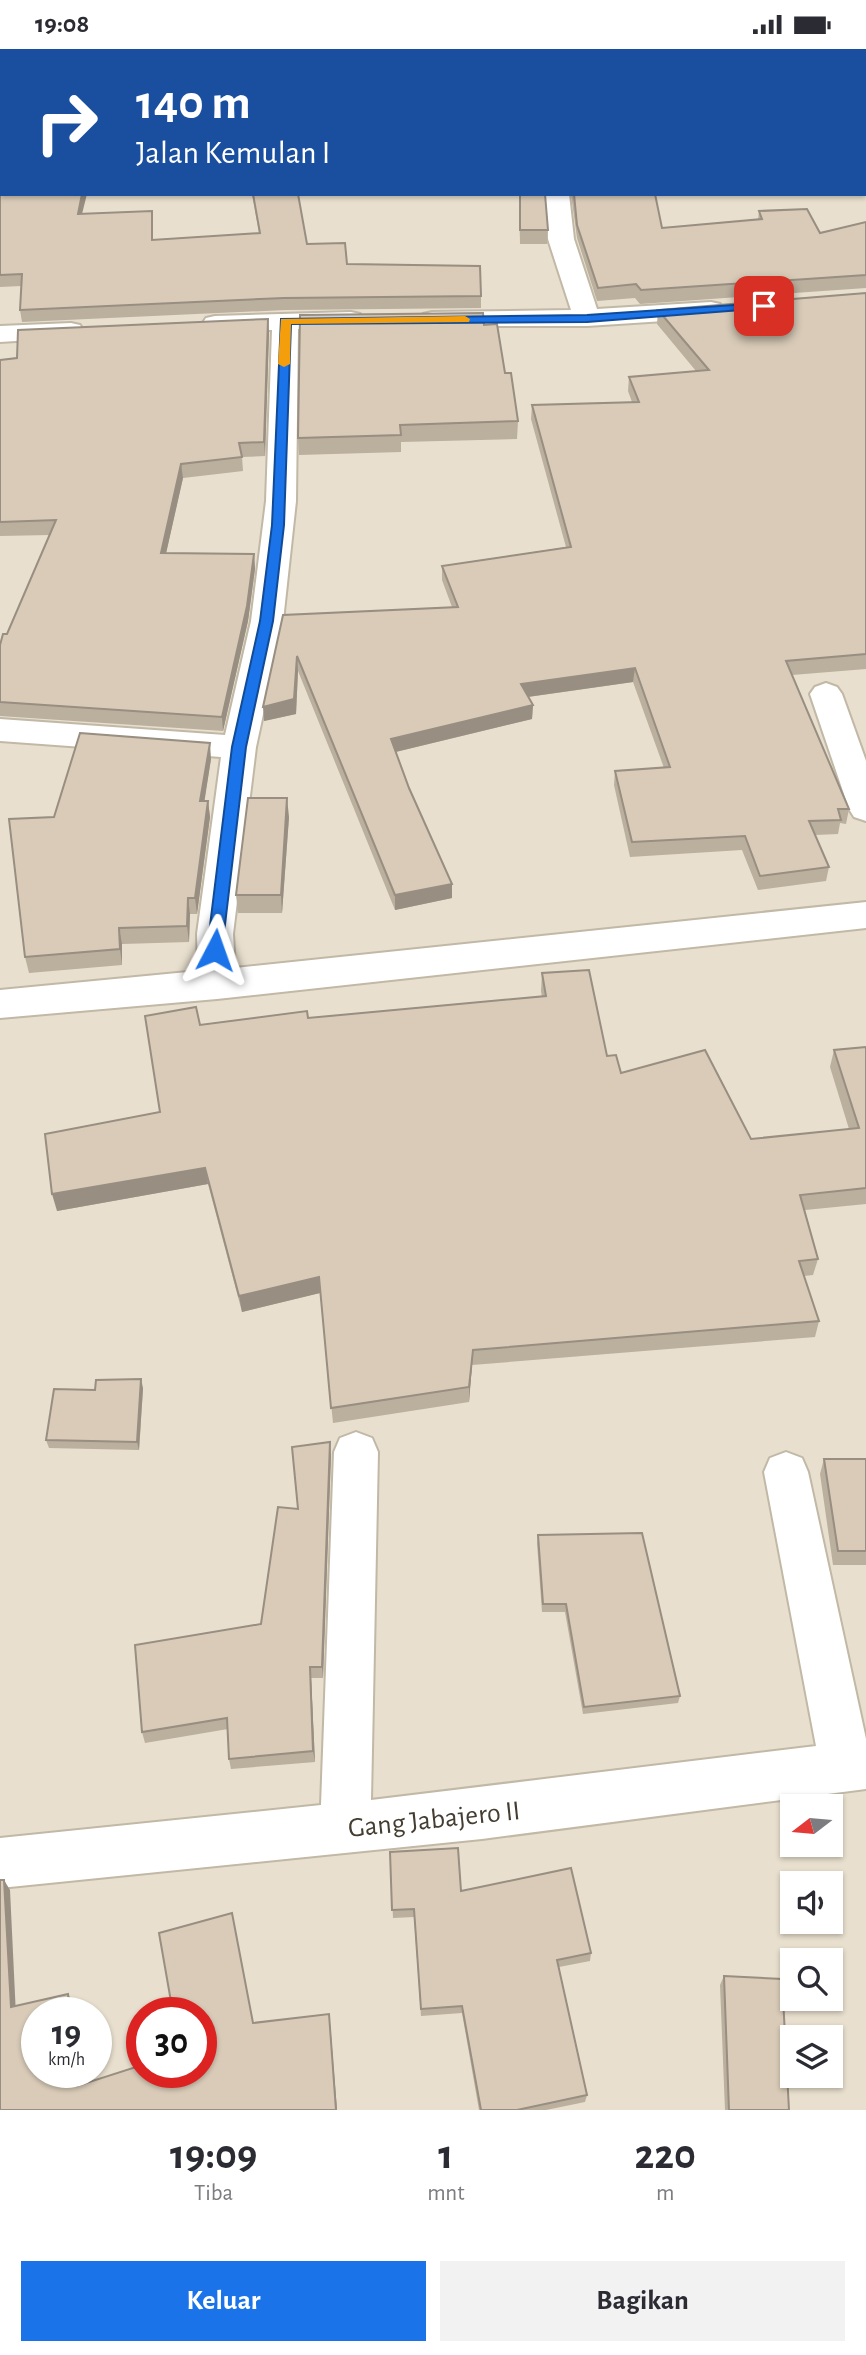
<!DOCTYPE html>
<html lang="id">
<head>
<meta charset="utf-8">
<style>
  :root { --surface:#fff; --page:#f2f2f3; --text:#2b2b33; --muted:#7c7c81; --accent:#1a73e8 }
  body { margin:0; font-family:"Alegreya Sans",sans-serif; background:var(--page); color:var(--text); height:100vh; display:flex; flex-direction:column; font-size:26px; white-space:nowrap }
  * { box-sizing:border-box; margin:0 }
  p { font-size:23px; color:var(--muted) }
  .icon { flex:none; width:38px; height:38px; fill:none; stroke:currentColor; stroke-width:2; stroke-linecap:round; stroke-linejoin:round }
  .map { position:relative; height:2061px; overflow:hidden }
  .drawer { display:flex; flex-direction:column; background:var(--surface); flex:1 }
  .drawer>* { flex:none }
  .top-card { position:absolute; left:0px; top:0px; width:866px; height:147px; box-shadow:0 2px 5px #0004; background:#1a4fa0; color:#fff; overflow:hidden }
  .needle { width:46px; rotate:254deg }
  .fabs { position:absolute; left:780px; top:1745px; display:grid; gap:14px }
  .fabs a { display:grid; place-items:center; width:63px; height:63px; border-radius:0px; background:var(--surface); box-shadow:0 2px 5px #0004; font-size:35px }
  .speed { position:absolute; left:21px; top:1948px; display:flex; gap:14px; font-size:35px; font-weight:700; text-align:center }
  .speed>* { display:grid; place-content:center; width:91px; height:91px; border-radius:50%; background:var(--surface); box-shadow:0 2px 5px #0004; line-height:1 }
  .speed small { font-size:18px; font-weight:400 }
  .speed .limit { border:10px solid #d22; background:#fff; color:#111 }
  .pin { position:absolute; display:grid; place-items:center; width:60px; height:60px; color:#fff; margin:-30px; border-radius:14px; box-shadow:0 4px 10px #0006 }
  .me { position:absolute; width:77px; margin:-38px; rotate:4deg; stroke-linejoin:round; filter:drop-shadow(0 0 5px #0008) }
  .turn { display:flex; align-items:center; gap:24px; height:147px; padding:0 21px; font-size:32px }
  .turn .icon { width:91px; height:91px; stroke-width:2.5 }
  .turn b { display:block; font-size:49px; line-height:60px }
  .eta { display:flex; justify-content:space-evenly; align-items:center; height:119px; text-align:center }
  .eta b { font-size:42px; font-weight:600; line-height:49px }
  .button { display:flex; gap:14px; margin-top:auto; padding:14px 21px }
  .button a { flex:1; height:80px; border-radius:0px; background:var(--accent); color:#fff; font-size:28px; font-weight:600; line-height:80px; text-align:center }
  .button a+a { background:var(--page); color:var(--text) }
  .status { display:flex; justify-content:space-between; align-items:center; height:49px; padding:0 35px; background:var(--surface); direction:ltr }
  .status svg { height:19px; fill:currentColor }
  .map>svg:first-child { display:block }
</style>
</head>
<body>
<div class="status"><b>19:08</b><svg viewBox="0 0 49 12"><path d="M0 12V9h3v3zM5 12V6h3v6zM10 12V3h3v9zM15 12V0h3v12zM26 1h20v11H26zM47 4h2v5h-2z"/></svg></div>
<div class="map">
<svg width="866" height="2061" viewBox="0 0 866 2061">
  <rect width="100%" height="100%" fill="#f3ede1"/>
  <path fill="#e8dfce" fill-rule="evenodd" d="M0 0H866V2061H0ZM2 2H864V145H2ZM793 1757H831V1796H793ZM793 1834H831V1872H793ZM793 1911H831V1950H793ZM37 1964H96V2023H37ZM142 1964H201V2023H142ZM793 1988H831V2026H793Z"/>
  <g fill="none" stroke-linecap="round" stroke-linejoin="round">
    <defs>
      <g id="minor">
        <rect x="557" y="0" width="22" height="2"/>
        <rect x="864" y="90" width="2" height="14"/>
        <polygon points="545,145 569,145 574,190 597,260 711,253 720,255 724,261 720,267 711,269 587,277 423,277 419,271 423,265 432,263 571,261 548,190"/>
        <polygon points="351,263 360,265 364,271 360,277 298,280 296,452 283,572 256,698 233,885 235,919 866,853 866,879 217,950 0,969 0,941 198,922 197,885 221,708 0,692 0,670 225,686 251,572 266,452 272,281 206,281 202,275 206,269 215,267"/>
        <polygon points="71,274 80,276 84,282 80,288 0,293 0,277"/>
        <polygon points="826,634 837,638 842,645 866,712 866,772 854,768 849,760 810,645 815,638"/>
        <polygon points="356,1383 372,1389 378,1403 371,1751 816,1697 764,1423 770,1409 786,1403 802,1409 808,1423 866,1690 866,1740 482,1790 0,1839 0,1789 321,1756 334,1403 340,1389"/>
      </g>
    </defs>
    <use href="#minor" stroke="#c1b8a6" stroke-width="4"/>
    <use href="#minor" fill="#fff" fill-rule="evenodd"/>
  </g>
  <g fill="#bbaf9e">
    <polygon points="0,12 82,165 152,162 153,191 259,184 252,145 298,145 307,195 347,215 481,247 481,259 285,261 22,273 20,261 21,237 0,238 0,130 1,125 0,125"/>
    <polygon points="519,145 545,145 548,181 547,195 520,195"/>
    <polygon points="571,145 655,145 662,179 758,171 759,162 820,184 866,173 866,241 866,239 640,255 635,249 597,252 577,189"/>
    <polygon points="866,244 866,620 792,626 849,760 846,775 840,774 838,785 815,786 829,818 826,832 758,841 742,801 630,808 614,736 615,722 664,719 633,633 528,648 533,656 532,670 396,703 409,739 452,835 452,849 395,861 298,622 296,665 264,672 283,566 452,558 442,531 442,517 566,498 531,370 532,356 632,353 628,342 629,328 696,322 657,275 658,261"/>
    <polygon points="268,270 269,284 265,407 242,408 243,422 183,429 166,504 254,505 255,520 248,572 223,682 0,667 0,596 7,585 50,486 0,487 0,311"/>
    <polygon points="484,276 505,324 518,372 517,390 401,393 401,403 299,406 298,389"/>
    <polygon points="211,710 204,752 208,752 210,768 197,865 190,865 189,893 122,895 122,916 29,924 25,908 54,768"/>
    <polygon points="289,768 282,864 238,864 236,846"/>
    <polygon points="542,924 621,1024 751,1090 849,1080 830,1018 834,1001 866,998 866,1155 805,1161 818,1210 813,1226 804,1227 819,1272 815,1288 472,1316 469,1353 333,1374 320,1244 242,1263 208,1135 57,1162 160,1063 200,976 308,969 542,948 541,942"/>
    <polygon points="143,1339 139,1401 49,1399 46,1391 95,1341"/>
    <polygon points="331,1406 323,1629 311,1629 315,1713 231,1720 229,1710 228,1680 145,1694 142,1683 261,1575 298,1460"/>
    <polygon points="824,1410 866,1410 866,1516 833,1516 820,1425"/>
    <polygon points="538,1486 680,1647 678,1654 583,1665 565,1563 542,1563 537,1494"/>
    <polygon points="390,1803 461,1842 591,1904 590,1912 559,1918 587,2046 585,2053 546,2061 479,2061 462,1964 421,1967 414,1868 393,1869"/>
    <polygon points="724,1927 789,2061 725,2061 720,1936"/>
  </g>
  <g fill="#988e81">
    <polygon points="82,145 87,145 79,177 78,165"/>
    <polygon points="152,162 153,174 153,203 152,191"/>
    <polygon points="268,270 269,284 265,407 264,393"/>
    <polygon points="181,415 183,429 163,518 161,504"/>
    <polygon points="254,505 255,520 248,572 223,682 222,668"/>
    <polygon points="297,607 298,622 296,665 264,672 263,658"/>
    <polygon points="635,619 633,633 520,649 521,635"/>
    <polygon points="533,656 532,670 391,704 391,690"/>
    <polygon points="210,694 211,710 202,768 200,752"/>
    <polygon points="287,749 289,768 282,864 281,846"/>
    <polygon points="208,752 210,768 197,865 195,849"/>
    <polygon points="452,835 452,849 395,861 395,846"/>
    <polygon points="188,849 190,865 189,893 187,877"/>
    <polygon points="119,879 122,895 122,916 120,900"/>
    <polygon points="205,1119 208,1135 57,1162 52,1145"/>
    <polygon points="319,1228 320,1244 242,1263 239,1247"/>
    <polygon points="473,1301 472,1316 469,1353 469,1338"/>
    <polygon points="141,1330 143,1339 139,1401 137,1393"/>
    <polygon points="330,1393 331,1406 323,1629 322,1618"/>
    <polygon points="310,1618 311,1629 315,1713 313,1702"/>
    <polygon points="4,1831 10,1841 16,1967 11,1958"/>
    <polygon points="68,1945 73,1954 74,1964 70,1964"/>
    <polygon points="329,1965 330,1974 337,2061 336,2061"/>
    <polygon points="75,2023 80,2023 82,2045 77,2037"/>
  </g>
  <g fill="#d9cbb8" stroke="#988e81" stroke-width="2">
    <rect x="322" y="0" width="215" height="2"/>
    <polygon points="2,6 2,113 0,113 0,12"/>
    <polygon points="2,115 2,145 82,145 78,165 152,162 152,191 260,184 253,145 298,145 307,195 345,194 347,215 480,217 481,247 284,249 20,261 22,225 0,226 0,130"/>
    <polygon points="520,145 545,145 548,181 520,181"/>
    <polygon points="574,145 655,145 662,179 762,170 759,162 807,160 820,184 866,173 866,226 641,241 636,235 598,239 577,176"/>
    <polygon points="866,244 866,605 786,612 849,760 838,760 841,771 809,772 829,818 760,827 745,787 632,793 615,722 670,718 635,619 521,635 533,656 391,690 409,739 452,835 395,846 297,607 294,650 263,658 283,566 458,558 442,517 571,498 532,356 639,353 629,328 709,321 658,261"/>
    <polygon points="483,264 484,276 497,275 505,324 511,324 518,372 400,376 401,386 298,389 300,266"/>
    <polygon points="268,270 264,393 239,394 242,408 181,415 161,504 254,505 247,557 222,668 0,653 0,596 3,585 7,585 56,471 0,473 0,311 17,309 18,281"/>
    <polygon points="80,684 210,694 200,752 208,752 195,849 188,849 187,877 119,879 120,900 25,908 9,770 54,768"/>
    <polygon points="248,749 287,749 281,846 236,846"/>
    <polygon points="589,921 607,1007 616,1006 621,1024 705,1001 751,1090 859,1079 834,1001 866,998 866,1139 800,1146 818,1210 799,1212 819,1272 473,1301 469,1338 331,1359 319,1228 239,1247 205,1119 52,1145 45,1085 160,1063 145,967 196,958 200,976 307,962 308,969 546,947 542,924"/>
    <polygon points="141,1330 137,1393 46,1391 54,1340 95,1341 96,1331"/>
    <polygon points="330,1393 322,1618 310,1618 313,1702 229,1710 227,1669 142,1683 135,1596 261,1575 278,1458 298,1460 292,1398"/>
    <polygon points="824,1410 866,1410 866,1502 838,1502"/>
    <polygon points="642,1484 680,1647 584,1658 566,1555 543,1555 538,1486"/>
    <polygon points="458,1799 461,1842 571,1819 591,1904 557,1911 587,2046 517,2061 481,2061 462,1957 421,1960 414,1860 392,1861 390,1803"/>
    <polygon points="0,1831 4,1831 11,1958 68,1945 70,1964 37,1964 37,2023 75,2023 77,2037 142,2016 142,2023 201,2023 201,1964 173,1964 159,1884 232,1864 253,1974 329,1965 336,2061 0,2061"/>
    <polygon points="724,1927 782,1930 789,2061 729,2061"/>
  </g>
  <polygon fill="#1a73e8" stroke="#114b97" stroke-width="2" points="764,254 770,257 768,259 587,273 291,275 284,476 273,572 246,698 222,901 215,907 209,905 207,901 232,698 260,572 272,476 281,270 587,266"/>
  <polygon fill="#f59e0b" points="465,267 470,270 469,273 291,275 290,315 284,318 278,315 281,270"/>
  <g text-anchor="middle" stroke-width="5" stroke-linejoin="round" paint-order="stroke">
    <g font-size="28" fill="#443d31" stroke="#fff">
      <text transform="translate(434 1769) rotate(-6)" y="10">Gang Jabajero II</text>
    </g>
  </g>
</svg>
<div class="fabs">
<a><svg class="needle" viewBox="-14 -14 28 28"><path d="M0-13l5 13h-10z" fill="#e53935"/><path d="M0 13l5-13h-10z" fill="#7c7c81"/></svg></a>
<a><svg class="icon" aria-label="sound" viewBox="0 0 24 24"><path d="M4 9h4l5-4v14l-5-4H4zM17 9q2 3 0 6"/></svg></a>
<a><svg class="icon" aria-label="search" viewBox="0 0 24 24"><circle cx="10" cy="10" r="6"/><path d="M15 15l6 6"/></svg></a>
<a><svg class="icon" aria-label="layers" viewBox="0 0 24 24"><path d="M12 4l9 5-9 5-9-5zM3 14l9 5 9-5"/></svg></a>
</div>
<div class="speed"><div>19<small>km/h</small></div><div class="limit">30</div></div>
<div class="pin" style="left:764px;top:257px;background:#d93025"><svg class="icon" aria-label="arrive" viewBox="0 0 24 24"><path d="M6 21V4h12l-3 4 3 4H6"/></svg></div>
<svg class="me" style="left:215px;top:901px" viewBox="-20 -20 40 40"><path d="M0-17L14 15 0 8-14 15z" fill="#1a73e8" stroke="#fff" stroke-width="4"/></svg>
<div class="top-card">
<div class="turn"><svg class="icon" aria-label="right" viewBox="0 0 24 24"><path d="M7 20v-9h11M14 6l5 5-5 5"/></svg><div><b>140 m</b>Jalan Kemulan I</div></div>
</div>
</div>
<section class="drawer">
<div class="eta">
<div><b>19:09</b><p>Tiba</p></div>
<div><b>1</b><p>mnt</p></div>
<div><b>220</b><p>m</p></div>
</div>
<div class="button"><a>Keluar</a><a>Bagikan</a></div>
</section>
</body>
</html>
